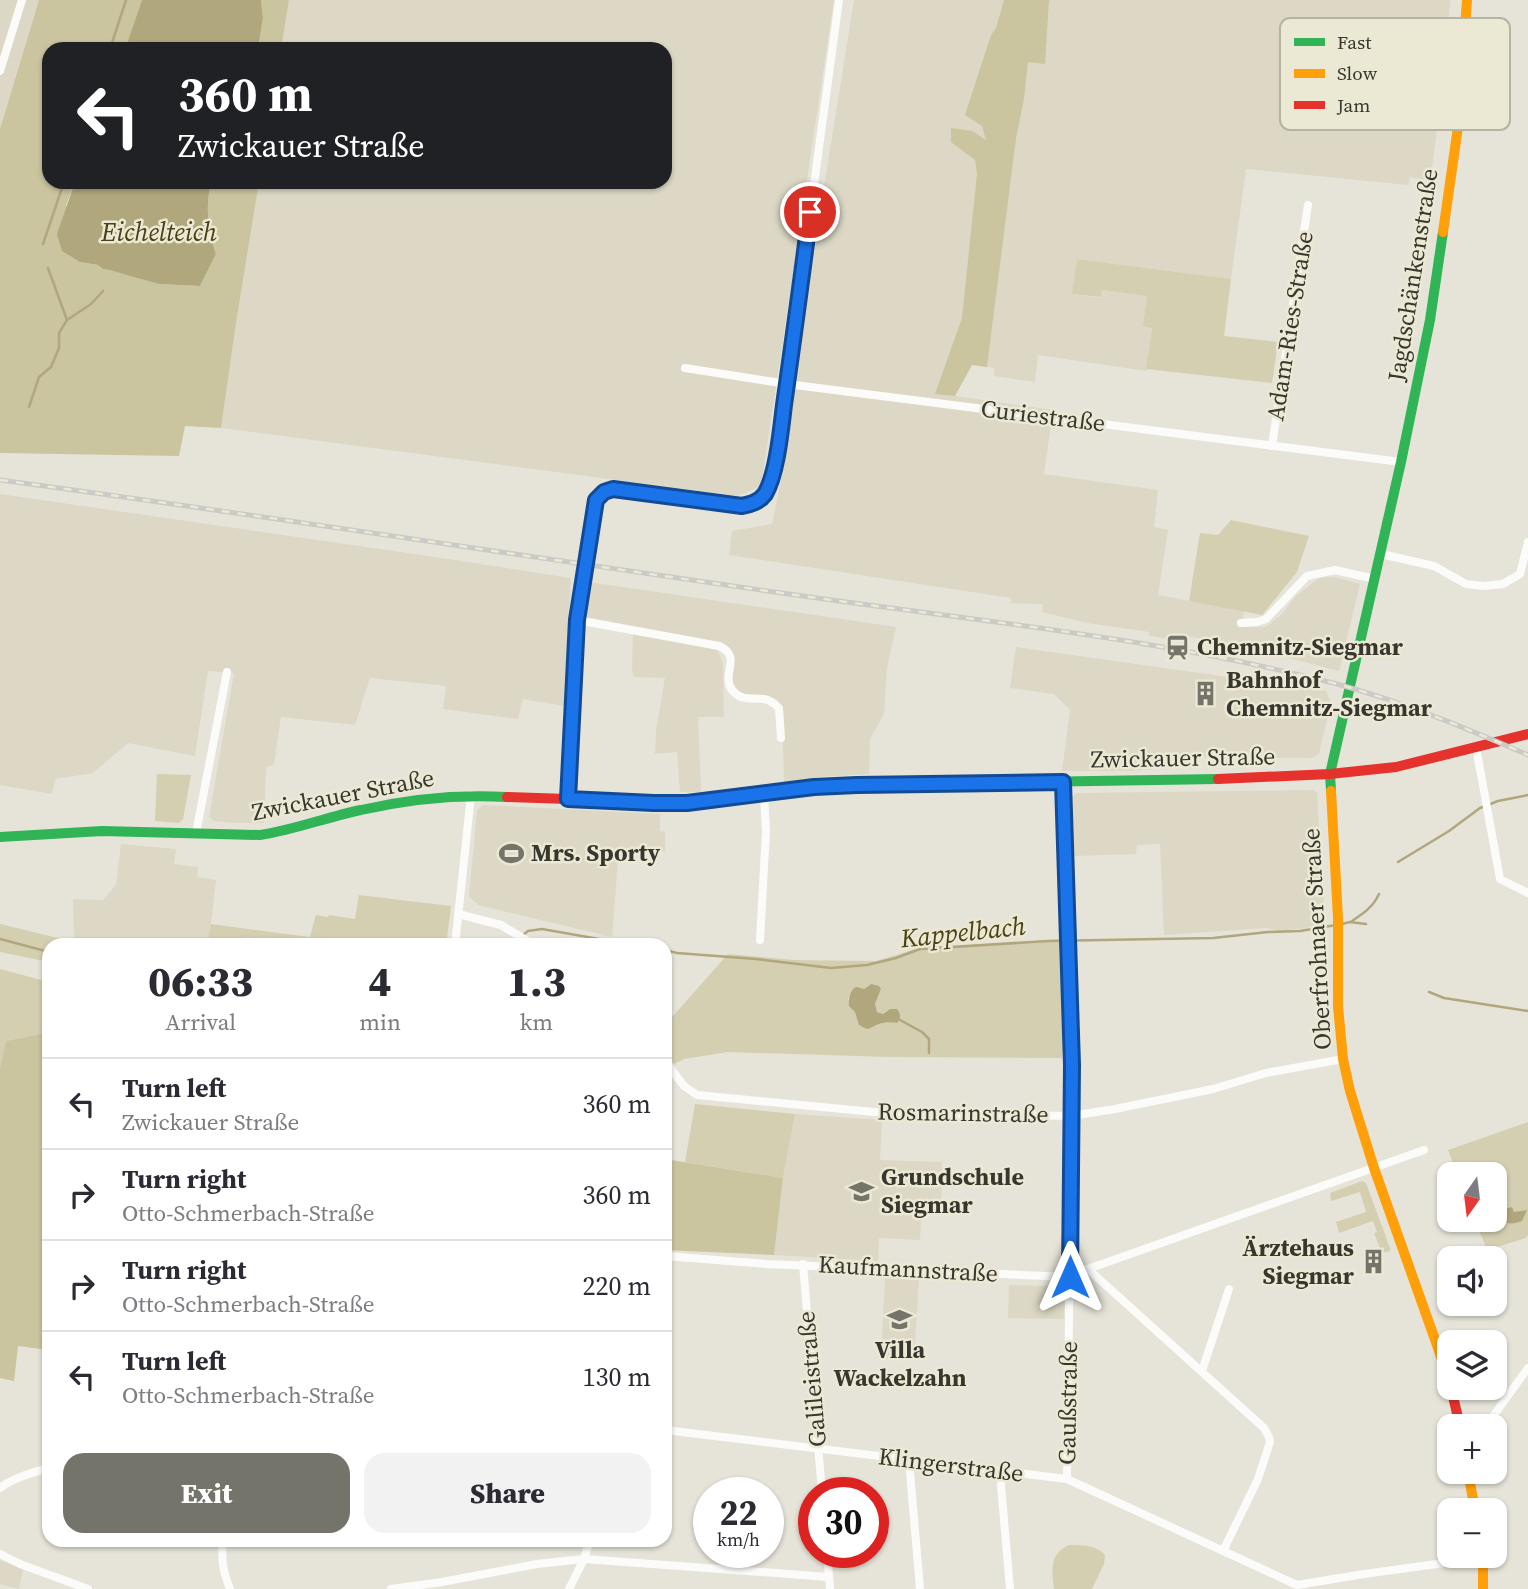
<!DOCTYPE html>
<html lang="en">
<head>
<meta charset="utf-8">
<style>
  :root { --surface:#fff; --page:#f2f2f3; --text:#2b2b33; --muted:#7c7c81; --line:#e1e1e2; --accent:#75746a }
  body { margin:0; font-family:"Source Serif 4",serif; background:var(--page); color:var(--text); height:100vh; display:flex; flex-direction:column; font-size:26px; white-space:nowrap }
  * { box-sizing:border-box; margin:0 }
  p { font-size:23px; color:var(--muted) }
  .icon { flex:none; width:38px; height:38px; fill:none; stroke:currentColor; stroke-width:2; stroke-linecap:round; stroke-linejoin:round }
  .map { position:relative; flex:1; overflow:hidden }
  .side { position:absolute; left:42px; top:938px; width:630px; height:609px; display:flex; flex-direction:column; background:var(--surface); border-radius:21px; box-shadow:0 2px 5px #0004 }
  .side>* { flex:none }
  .top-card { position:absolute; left:42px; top:42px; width:630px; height:147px; border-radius:21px; box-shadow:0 2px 5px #0004; background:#202124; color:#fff; overflow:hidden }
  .needle { width:46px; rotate:194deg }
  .controls { position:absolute; left:1437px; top:1162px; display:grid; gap:14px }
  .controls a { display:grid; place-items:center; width:70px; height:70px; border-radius:14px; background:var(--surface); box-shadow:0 2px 5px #0004; font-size:35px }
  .speed { position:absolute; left:693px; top:1477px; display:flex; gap:14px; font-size:35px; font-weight:700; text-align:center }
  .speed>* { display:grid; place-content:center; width:91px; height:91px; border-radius:50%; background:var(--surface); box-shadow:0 2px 5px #0004; line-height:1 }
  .speed small { font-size:18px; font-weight:400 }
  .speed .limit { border:10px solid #d22; background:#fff; color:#111 }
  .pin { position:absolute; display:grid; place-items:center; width:60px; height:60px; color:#fff; margin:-30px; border:4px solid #fff; border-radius:50%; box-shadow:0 2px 7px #0007 }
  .me { position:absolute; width:77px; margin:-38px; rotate:0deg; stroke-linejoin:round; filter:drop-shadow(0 0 5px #0008) }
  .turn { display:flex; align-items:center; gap:24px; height:147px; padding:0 21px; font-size:32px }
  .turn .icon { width:91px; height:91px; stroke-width:2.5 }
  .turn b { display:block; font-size:49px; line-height:60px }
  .eta { display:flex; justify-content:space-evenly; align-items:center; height:119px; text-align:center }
  .eta b { font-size:42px; font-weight:800; line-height:49px }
  .primary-button { display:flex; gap:14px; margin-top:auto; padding:14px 21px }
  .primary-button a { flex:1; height:80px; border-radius:21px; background:var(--accent); color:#fff; font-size:28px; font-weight:800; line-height:80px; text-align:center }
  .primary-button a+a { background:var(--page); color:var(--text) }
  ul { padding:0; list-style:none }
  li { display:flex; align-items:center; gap:21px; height:91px; padding:0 21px; border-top:2px solid var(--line) }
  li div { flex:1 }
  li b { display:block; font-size:26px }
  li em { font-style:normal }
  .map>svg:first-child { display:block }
</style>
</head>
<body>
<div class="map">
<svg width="1528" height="1589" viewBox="0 0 1528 1589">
  <rect width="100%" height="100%" fill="#e6e4d9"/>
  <g fill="#dcd8c5">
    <polygon points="0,0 39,0 0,129"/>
    <polygon points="289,0 834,0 761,486 738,496 221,428 236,323 259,182 665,182 665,49 281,49"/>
    <polygon points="854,0 1450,0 1446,63 1431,175 1425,180 1410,177 1408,185 1246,169 1231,279 1077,259 1073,294 1101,298 1102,290 1148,296 1144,325 1152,327 1146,371 1038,355 1035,382 994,376 994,368 987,367 1015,138 998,137 956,396 1053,410 1044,474 1158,490 1154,527 1168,530 1158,595 1244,611 1241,627 1266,627 1282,614 1296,596 1319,578 1335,577 1360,584 1339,671 1269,653 1225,648 1225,642 1178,635 1176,640 1149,636 1149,632 1087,623 1042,612 1043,604 1011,603 1011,598 729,555 732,531 772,524 784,466 824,187"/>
    <polygon points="0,494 435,557 571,578 564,706 523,699 518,719 443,709 446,686 370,678 355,725 281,717 274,764 266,768 264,823 235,823 214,821 209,817 234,673 208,671 195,756 128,743 93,773 55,779 52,794 0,785"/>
    <polygon points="589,582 896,627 887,668 884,714 870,739 869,774 818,777 784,782 782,707 776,699 766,695 741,695 733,689 732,666 733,652 723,643 585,617"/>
    <polygon points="633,633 718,650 723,664 724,717 698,717 701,792 680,792 677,752 655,754 656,731 665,678 634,677 632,669"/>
    <polygon points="1016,647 1326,691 1331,703 1319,754 1312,758 1199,757 1180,767 1132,771 1062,771 1070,710 1054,694 1010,688"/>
    <polygon points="1314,790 1317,793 1325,922 1305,928 1278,931 1267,928 1164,935 1160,844 1137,845 1136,854 1073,856 1072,797 1076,793"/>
    <polygon points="483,805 660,814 660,831 665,832 665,852 619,849 612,937 478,905 469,896 477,810"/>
    <polygon points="121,844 176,849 174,864 198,867 197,877 216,880 211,924 207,945 84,945 74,942 73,899 103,900 116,885"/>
    <polygon points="795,1114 882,1120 880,1160 942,1162 941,1206 922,1206 920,1240 879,1238 878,1261 774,1255 783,1178"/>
    <polygon points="885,1278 919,1280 914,1360 881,1358"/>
    <polygon points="1009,1285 1053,1286 1065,1291 1064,1319 1008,1318"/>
    <polygon points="0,1560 23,1569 19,1589 0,1584"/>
  </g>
  <g fill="#d4cfb1" fill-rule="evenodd">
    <polygon points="1077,259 1231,279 1224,336 1278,342 1272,383 1146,369 1152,328 1143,326 1147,296 1102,290 1101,297 1072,294"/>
    <polygon points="1231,520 1309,536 1297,572 1262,615 1189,601 1200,533 1218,535"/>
    <polygon points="157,774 191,775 183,819 179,823 155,821"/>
    <polygon points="359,895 451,906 446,945 207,945 211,924 310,937 316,915 328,917 329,915 355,919"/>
    <polygon points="0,924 74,942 84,945 49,945 49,962 0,952"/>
    <path d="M1065 939V1001L1062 1058 888 1057 728 1052 684 1059 674 1064 665 1053V1025L728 954 794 960 876 961 919 948ZM869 985 881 989 875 1004 877 1012 883 1014 888 1010H899V1020L895 1023 889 1021C873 1029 853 1015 848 999L852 990 859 988 864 989Z"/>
    <polygon points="0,969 49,982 49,1032 6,1041 0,1068"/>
    <polygon points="695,1104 795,1114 783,1178 685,1162"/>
    <polygon points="1528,1122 1528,1235 1526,1238 1487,1250 1475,1220 1494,1220 1494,1174 1457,1174 1448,1150"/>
    <polygon points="1362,1181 1366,1183 1390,1248 1390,1251 1382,1253 1374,1233 1377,1232 1373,1221 1339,1233 1336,1222 1366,1212 1360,1192 1331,1201 1330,1193"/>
    <path d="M1069 1545C1081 1545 1097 1545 1105 1555L1104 1564 1092 1589H1054C1052 1570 1049 1554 1069 1545Z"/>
  </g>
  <g fill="#cac49f">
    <path d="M39 0H142L125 49H49V182H75L66 205 80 262 98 265 103 269 110 270 159 284 200 286 216 254C208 228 205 209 211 182H259L236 323 221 428 185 426 179 456 0 453V129Z"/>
    <polygon points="261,0 289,0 281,49 258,49 263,18"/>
    <polygon points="1004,0 1049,0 1045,64 1028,62 1024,99 1016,138 987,367 972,365 955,396 935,394 962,318 977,174 975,160 951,142 951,128 972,131 986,140 982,126 965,115 991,35 996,28"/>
    <polygon points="49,1032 49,1350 18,1346 14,1381 0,1378 0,1068 6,1041"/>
    <polygon points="665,1159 783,1178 774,1255 665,1250"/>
  </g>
  <g fill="#b0a77d">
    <polygon points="142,0 261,0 263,18 258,49 125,49"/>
    <path d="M75 182H211C205 209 208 228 216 254L200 286 159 284 130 276 110 270 103 269 98 265 80 262 62 251 57 234Z"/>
    <path d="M871 984 879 986 881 989 875 1004 877 1012 883 1014 890 1009H897C901 1013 901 1019 897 1023 891 1022 885 1022 879 1024 875 1025 872 1028 867 1029L859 1025 855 1012 849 1006C848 1001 850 989 856 987 858 987 861 988 864 989Z"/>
    <path d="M1512 1207 1514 1212 1527 1210 1522 1221C1510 1226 1502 1224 1498 1211Z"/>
  </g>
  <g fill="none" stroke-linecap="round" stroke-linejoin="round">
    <g stroke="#b0a77d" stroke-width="2.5">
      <polyline points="110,49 126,0"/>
      <polyline points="43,244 64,182"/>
      <polyline points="48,268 67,320"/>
      <polyline points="29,407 39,377 51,367 59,348 59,333 67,320 91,304 103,291"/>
      <polyline points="1398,862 1449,831 1480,808 1498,801 1528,795"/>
      <path d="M1352 921C1364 913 1373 907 1379 894"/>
      <polyline points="1342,924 1350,922 1366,924"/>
      <polyline points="0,939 49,952"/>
      <polyline points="511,945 528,931 542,929 633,945"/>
      <polyline points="665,950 677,953 756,959 831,968 867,965 896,958 920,949 1048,941 1213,938 1268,932 1300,931 1336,925"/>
      <polyline points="1429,992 1444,998 1528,1011"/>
      <polyline points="900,1020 922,1032 929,1039 929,1053"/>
    </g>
    <g stroke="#fbfbf9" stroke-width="8">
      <polyline points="0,71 22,0"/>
      <polyline points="685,368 787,384 1401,462"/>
      <polyline points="1272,446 1308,205"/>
      <polyline points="1381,554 1434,566 1466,584 1483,586 1503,584 1520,574 1528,542"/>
      <path d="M577 620 719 646C744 657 719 675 733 691 743 702 751 697 764 699 770 700 775 704 779 708L781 738"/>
      <polyline points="1241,623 1257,622 1266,619 1307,576 1335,570 1375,579"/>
      <polyline points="1476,747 1500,879 1528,893"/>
      <polyline points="1064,782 1072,1065 1067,1479"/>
      <path d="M568 799 577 620 596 500 604 492 613 489 742 506C749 504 756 503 762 498 776 484 784 406 787 384L839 0"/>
      <polyline points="196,833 227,672"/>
      <polyline points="458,914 501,925 534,945"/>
      <polyline points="760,940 766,831 764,794"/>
      <polyline points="455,945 471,795"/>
      <polyline points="665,1061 684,1086 697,1095 874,1112 1071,1116 1115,1109 1213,1089 1266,1073 1343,1059"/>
      <polyline points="665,1256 767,1264 1070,1277 1088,1269 1424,1150"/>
      <polyline points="803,1264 822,1493"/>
      <polyline points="1088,1269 1264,1428 1269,1437 1270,1442 1258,1479 1223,1551"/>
      <polyline points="1202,1371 1229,1289"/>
      <polyline points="1486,1426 1528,1368"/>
      <polyline points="665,1430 1067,1479 1297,1585 1364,1574 1473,1559 1483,1559"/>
      <polyline points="909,1460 920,1589"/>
      <polyline points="1003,1472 1001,1485 1010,1589"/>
      <path d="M0 1488C13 1478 33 1472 49 1468"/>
      <path d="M223 1540C221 1559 223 1572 230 1589"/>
      <polyline points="827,1552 830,1589"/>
      <polyline points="0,1554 20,1564 88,1589"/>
      <polyline points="391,1589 442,1582 537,1564 584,1559 829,1577"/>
      <polyline points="569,1589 584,1559 590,1540"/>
    </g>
    <g stroke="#30b455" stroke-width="10">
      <polyline points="1331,791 1330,774 1401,462 1430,320 1443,232"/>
      <polyline points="752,795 814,787 857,785 1218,779"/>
      <path d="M0 837 102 831 260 835C294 830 327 817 361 810 409 799 458 794 507 797"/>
    </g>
    <g stroke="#ff9f0a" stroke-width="10">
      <polyline points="1443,232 1458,127 1467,0"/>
      <polyline points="1331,791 1338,918 1338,1006 1343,1059 1350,1091 1374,1168 1449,1379"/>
      <polyline points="1468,1472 1475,1510"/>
      <polyline points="1483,1556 1483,1589"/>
    </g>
    <g stroke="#e5322d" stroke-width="10">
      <polyline points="1218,779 1330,774 1396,767 1528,734"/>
      <polyline points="507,797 687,803 752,795"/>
      <polyline points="1451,1388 1460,1426"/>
    </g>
    <defs>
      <path id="rail" d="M0 480C261 515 521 556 782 593 967 620 1156 637 1337 684 1403 702 1466 728 1528 755"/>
    </defs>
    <use href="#rail" stroke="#cacac6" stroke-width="5"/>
    <use href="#rail" stroke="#ebe8d4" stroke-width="2.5" stroke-dasharray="8" stroke-linecap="butt"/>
  </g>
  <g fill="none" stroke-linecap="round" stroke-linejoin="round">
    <defs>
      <path id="route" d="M810 212C802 277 793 341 784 405 781 429 777 474 765 494 759 502 751 504 742 506L613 489 604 492 596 500 577 620 568 799 654 803H687L814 787 857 785 1063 782 1072 1065 1070 1277"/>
    </defs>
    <use href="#route" stroke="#114b97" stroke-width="18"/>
    <use href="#route" stroke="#1a73e8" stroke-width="12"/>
  </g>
  <defs>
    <symbol id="station-bare" viewBox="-9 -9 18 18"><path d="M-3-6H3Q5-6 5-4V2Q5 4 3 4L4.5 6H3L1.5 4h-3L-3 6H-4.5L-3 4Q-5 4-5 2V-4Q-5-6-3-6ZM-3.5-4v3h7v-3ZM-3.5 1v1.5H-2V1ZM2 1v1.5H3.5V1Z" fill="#75746a" stroke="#ebe8d4" stroke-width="2.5" paint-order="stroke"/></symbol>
    <symbol id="building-bare" viewBox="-9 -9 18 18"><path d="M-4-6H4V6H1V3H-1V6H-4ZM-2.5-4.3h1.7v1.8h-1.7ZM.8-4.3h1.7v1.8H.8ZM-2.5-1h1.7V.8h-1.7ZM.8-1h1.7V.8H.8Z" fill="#75746a" stroke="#ebe8d4" stroke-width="2.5" paint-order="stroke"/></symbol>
    <symbol id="stadium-bare" viewBox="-9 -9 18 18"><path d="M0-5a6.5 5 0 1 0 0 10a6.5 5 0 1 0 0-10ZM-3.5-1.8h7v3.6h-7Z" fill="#75746a" stroke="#ebe8d4" stroke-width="2.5" paint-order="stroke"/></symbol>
    <symbol id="school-bare" viewBox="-9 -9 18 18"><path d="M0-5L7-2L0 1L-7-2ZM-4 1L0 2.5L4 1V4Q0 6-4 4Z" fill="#75746a" stroke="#ebe8d4" stroke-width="2.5" paint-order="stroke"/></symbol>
  </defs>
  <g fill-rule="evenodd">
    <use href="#station-bare" x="1160" y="630" width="35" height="35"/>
    <use href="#building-bare" x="1188" y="676" width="35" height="35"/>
    <use href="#stadium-bare" x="494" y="836" width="35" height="35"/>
    <use href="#school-bare" x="844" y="1174" width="35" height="35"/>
    <use href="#building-bare" x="1356" y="1244" width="35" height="35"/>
    <use href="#school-bare" x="882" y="1302" width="35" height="35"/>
  </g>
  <g text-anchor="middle" stroke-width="5" stroke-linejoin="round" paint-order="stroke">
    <g font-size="24" fill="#38372f" stroke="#ebe8d4">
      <text transform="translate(1413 275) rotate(-81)" y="8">Jagdschänkenstraße</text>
      <text transform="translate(1290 326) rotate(-81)" y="8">Adam-Ries-Straße</text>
      <text transform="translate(1043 416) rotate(7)" y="8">Curiestraße</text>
      <text transform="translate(1183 758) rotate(-1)" y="8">Zwickauer Straße</text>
      <text transform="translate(343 795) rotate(-11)" y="8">Zwickauer Straße</text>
      <text transform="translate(1317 939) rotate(-93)" y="8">Oberfrohnaer Straße</text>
      <text transform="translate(963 1113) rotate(1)" y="8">Rosmarinstraße</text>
      <text transform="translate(908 1269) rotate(3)" y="8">Kaufmannstraße</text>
      <text transform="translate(812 1379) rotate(-95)" y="8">Galileistraße</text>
      <text transform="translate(1068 1403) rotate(-89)" y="8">Gaußstraße</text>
      <text transform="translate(951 1465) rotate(7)" y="8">Klingerstraße</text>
    </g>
    <g font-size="24" font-weight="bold" fill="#38372f" stroke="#ebe8d4" text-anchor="start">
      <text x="1197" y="655">Chemnitz-Siegmar</text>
      <text x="1226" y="688">Bahnhof<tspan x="1226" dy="28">Chemnitz-Siegmar</tspan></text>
      <text x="531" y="861">Mrs. Sporty</text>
      <text x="881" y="1185">Grundschule<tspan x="881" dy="28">Siegmar</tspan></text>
      <text x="1354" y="1256" text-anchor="end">Ärztehaus<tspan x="1354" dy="28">Siegmar</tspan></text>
      <text x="900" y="1358" text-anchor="middle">Villa<tspan x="900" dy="28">Wackelzahn</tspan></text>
    </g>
    <g font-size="26" font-style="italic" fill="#4a4114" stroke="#ebe8d4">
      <text x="159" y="241">Eichelteich</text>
      <text transform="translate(963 932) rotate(-6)" y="9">Kappelbach</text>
    </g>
  </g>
  <rect x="1280" y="18" width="230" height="112" rx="10" fill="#ebe8d4" stroke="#b5b3a2" stroke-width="2"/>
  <rect x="1294" y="38" width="31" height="8" fill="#30b455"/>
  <rect x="1294" y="69" width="31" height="9" fill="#ff9f0a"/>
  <rect x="1294" y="101" width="31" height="8" fill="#e5322d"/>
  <g font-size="19" fill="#38372f">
    <text x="1337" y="49">Fast</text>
    <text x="1337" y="80">Slow</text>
    <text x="1337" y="112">Jam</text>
  </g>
</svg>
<div class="controls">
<a><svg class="needle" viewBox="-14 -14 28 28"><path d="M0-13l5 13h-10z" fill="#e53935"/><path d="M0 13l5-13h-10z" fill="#7c7c81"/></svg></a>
<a><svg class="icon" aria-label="sound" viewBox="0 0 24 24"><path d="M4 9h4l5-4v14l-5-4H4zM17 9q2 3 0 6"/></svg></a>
<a><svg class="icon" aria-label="layers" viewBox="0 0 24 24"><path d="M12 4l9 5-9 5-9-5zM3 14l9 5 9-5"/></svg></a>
<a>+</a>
<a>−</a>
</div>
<div class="speed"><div>22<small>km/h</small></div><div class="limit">30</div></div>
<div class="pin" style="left:810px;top:212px;background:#d93025"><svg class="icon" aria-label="arrive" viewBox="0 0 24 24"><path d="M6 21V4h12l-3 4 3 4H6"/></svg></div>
<svg class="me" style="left:1070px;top:1277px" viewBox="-20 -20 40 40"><path d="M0-17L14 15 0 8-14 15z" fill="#1a73e8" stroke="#fff" stroke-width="4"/></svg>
<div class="top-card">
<div class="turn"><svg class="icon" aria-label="left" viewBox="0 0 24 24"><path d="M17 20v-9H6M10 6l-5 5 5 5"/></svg><div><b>360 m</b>Zwickauer Straße</div></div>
</div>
<section class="side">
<div class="eta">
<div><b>06:33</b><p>Arrival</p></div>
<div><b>4</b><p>min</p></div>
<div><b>1.3</b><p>km</p></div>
</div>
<ul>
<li><svg class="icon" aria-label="left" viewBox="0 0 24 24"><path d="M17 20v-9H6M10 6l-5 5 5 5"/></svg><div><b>Turn left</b><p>Zwickauer Straße</p></div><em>360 m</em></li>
<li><svg class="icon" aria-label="right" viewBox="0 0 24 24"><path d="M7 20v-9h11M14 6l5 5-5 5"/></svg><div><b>Turn right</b><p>Otto-Schmerbach-Straße</p></div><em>360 m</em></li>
<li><svg class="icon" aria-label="right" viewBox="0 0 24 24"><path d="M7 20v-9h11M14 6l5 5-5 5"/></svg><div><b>Turn right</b><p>Otto-Schmerbach-Straße</p></div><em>220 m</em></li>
<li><svg class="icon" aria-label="left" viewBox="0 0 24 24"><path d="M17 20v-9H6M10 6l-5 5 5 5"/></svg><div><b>Turn left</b><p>Otto-Schmerbach-Straße</p></div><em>130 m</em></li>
</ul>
<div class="primary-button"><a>Exit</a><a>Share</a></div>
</section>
</div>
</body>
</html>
